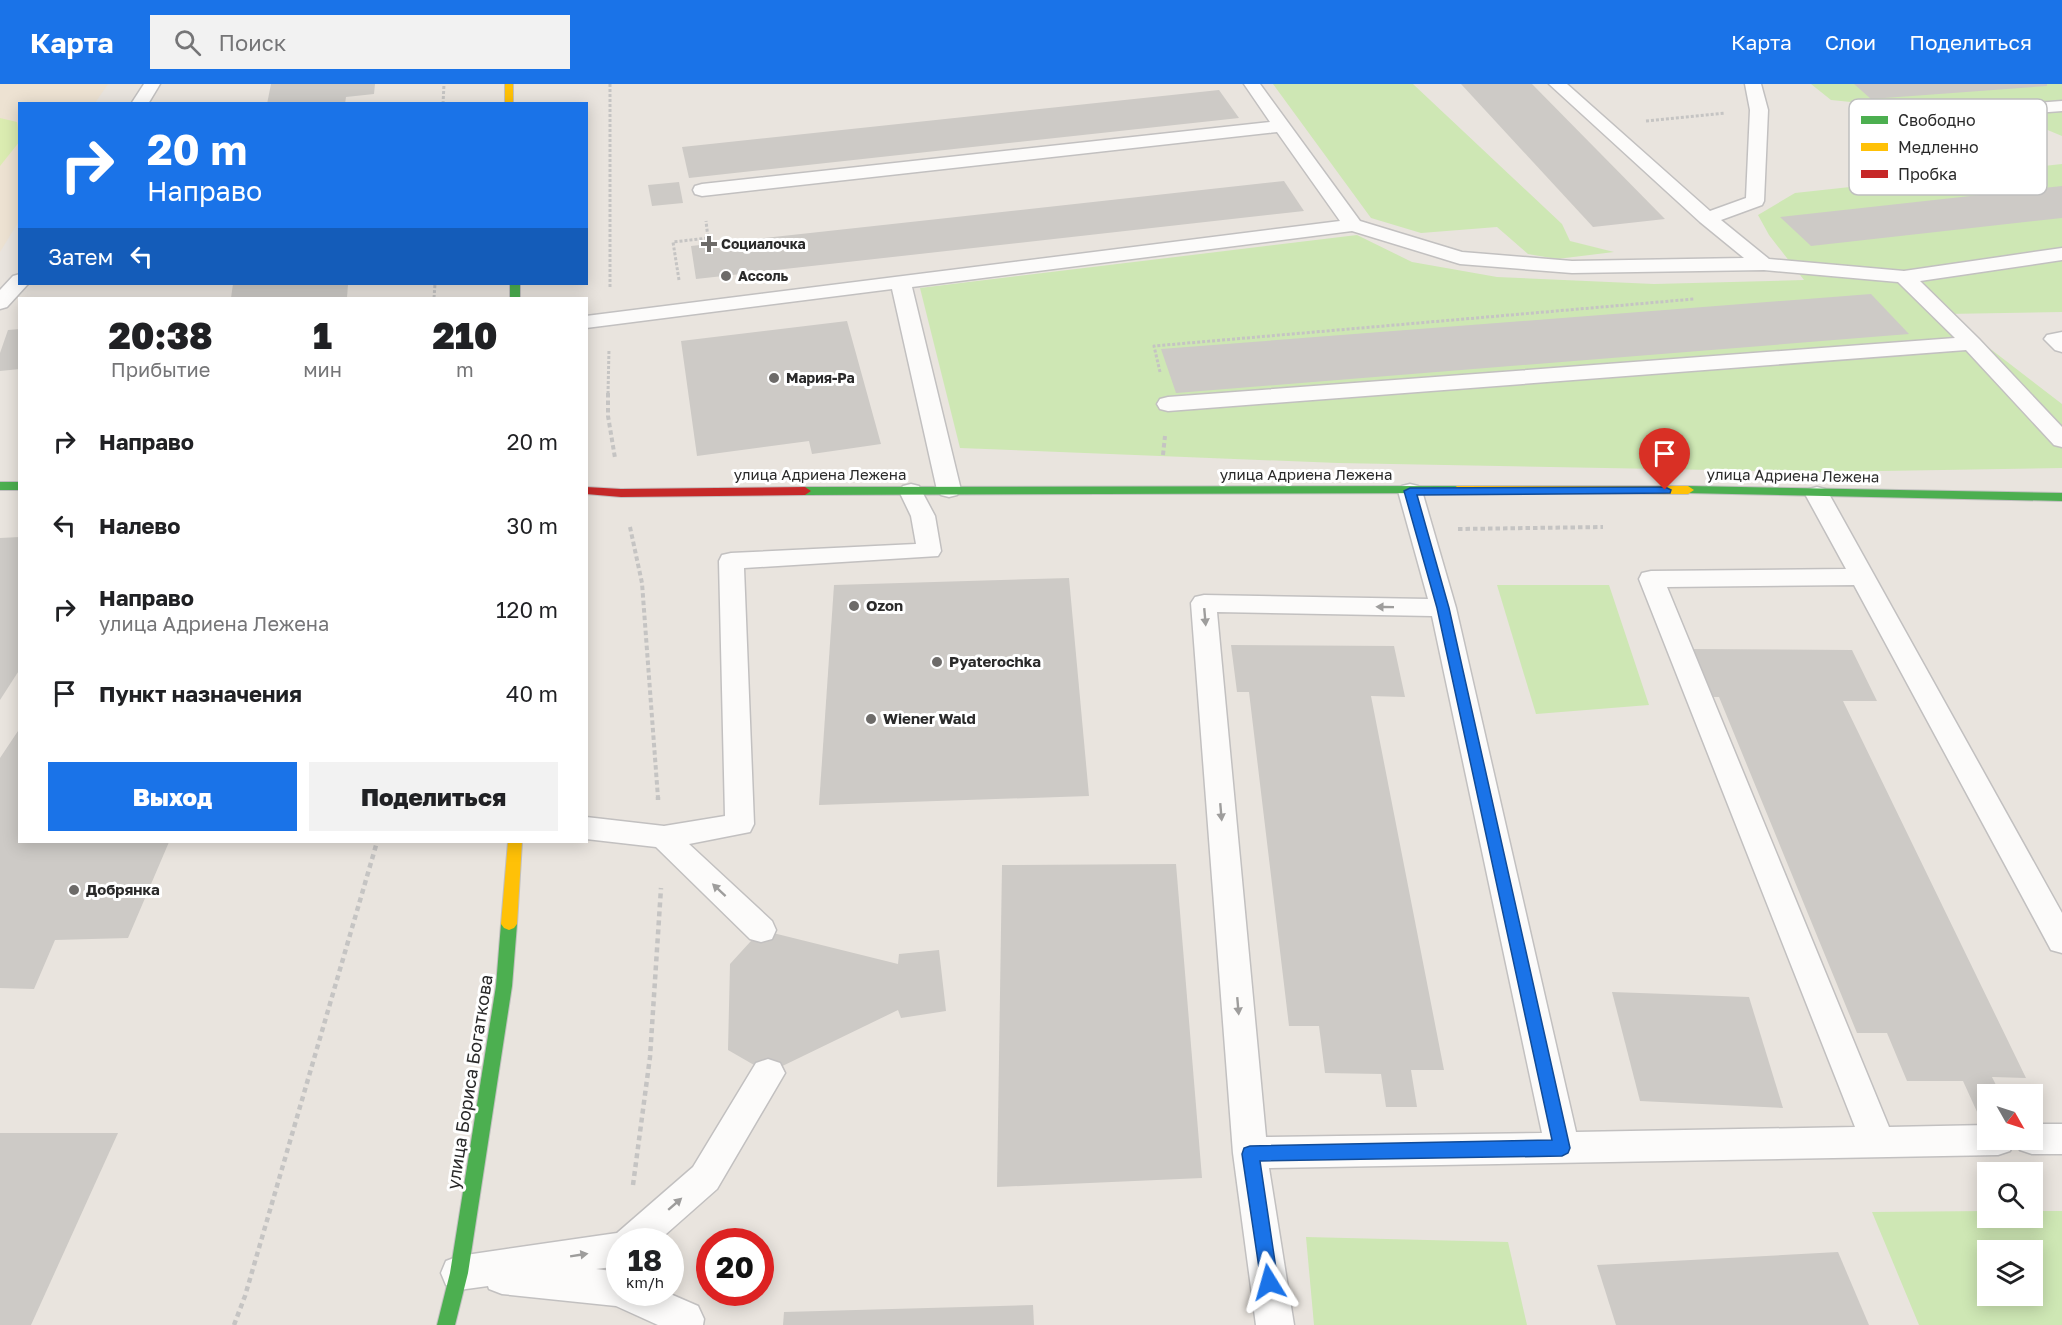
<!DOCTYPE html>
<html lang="ru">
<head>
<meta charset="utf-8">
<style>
  :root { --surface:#fff; --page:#f2f2f2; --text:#202124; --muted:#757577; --accent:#1a73e8 }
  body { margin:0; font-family:"Golos Text",sans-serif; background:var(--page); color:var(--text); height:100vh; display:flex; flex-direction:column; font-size:22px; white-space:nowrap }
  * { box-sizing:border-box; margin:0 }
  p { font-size:20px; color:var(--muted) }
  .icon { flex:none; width:33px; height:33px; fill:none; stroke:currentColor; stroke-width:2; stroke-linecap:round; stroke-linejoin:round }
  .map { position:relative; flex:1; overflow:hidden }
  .sheet { position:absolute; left:18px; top:213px; width:570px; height:546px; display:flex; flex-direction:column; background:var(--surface); border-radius:0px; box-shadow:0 3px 15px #0003 }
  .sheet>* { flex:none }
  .top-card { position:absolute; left:18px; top:18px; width:570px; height:183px; border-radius:0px; box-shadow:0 3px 15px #0003; background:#1a73e8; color:#fff; overflow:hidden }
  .needle { width:39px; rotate:129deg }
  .controls { position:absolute; left:1977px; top:1000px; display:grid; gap:12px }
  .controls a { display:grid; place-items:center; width:66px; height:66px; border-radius:0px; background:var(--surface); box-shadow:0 3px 15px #0003; font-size:30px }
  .speed { position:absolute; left:606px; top:1144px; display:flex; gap:12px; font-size:30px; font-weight:700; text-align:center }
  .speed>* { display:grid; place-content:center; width:78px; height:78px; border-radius:50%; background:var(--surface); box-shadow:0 3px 15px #0003; line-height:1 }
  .speed small { font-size:15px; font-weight:400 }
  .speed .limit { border:9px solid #d22; background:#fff; color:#111 }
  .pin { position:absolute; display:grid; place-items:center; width:51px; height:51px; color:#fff; margin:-62px -26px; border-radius:50% 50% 50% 0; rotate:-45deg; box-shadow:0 0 6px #0007 }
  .pin .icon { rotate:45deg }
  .me { position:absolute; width:66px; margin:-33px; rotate:352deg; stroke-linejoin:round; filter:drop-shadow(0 0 4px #0008) }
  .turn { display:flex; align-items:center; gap:21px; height:126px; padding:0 30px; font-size:27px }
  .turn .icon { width:78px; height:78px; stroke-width:2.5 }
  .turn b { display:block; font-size:42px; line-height:51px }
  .then { display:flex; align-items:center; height:57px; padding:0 30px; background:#0003; gap:12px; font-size:22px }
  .eta { display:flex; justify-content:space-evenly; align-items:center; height:102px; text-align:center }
  .eta b { font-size:36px; font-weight:800; line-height:42px }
  .primary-button { display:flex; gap:12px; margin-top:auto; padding:12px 30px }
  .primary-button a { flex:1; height:69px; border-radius:0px; background:var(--accent); color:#fff; font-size:24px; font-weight:800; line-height:69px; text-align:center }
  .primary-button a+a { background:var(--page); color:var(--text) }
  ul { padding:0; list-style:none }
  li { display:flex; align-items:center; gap:18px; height:84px; padding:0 30px }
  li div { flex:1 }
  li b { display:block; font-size:22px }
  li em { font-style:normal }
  header { display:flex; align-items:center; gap:36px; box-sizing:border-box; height:84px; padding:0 30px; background:var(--accent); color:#fff }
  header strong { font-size:28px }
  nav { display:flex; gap:33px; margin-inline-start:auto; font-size:21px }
  .search { width:420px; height:54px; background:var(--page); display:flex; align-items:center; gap:15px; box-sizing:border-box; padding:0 21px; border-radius:0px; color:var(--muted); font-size:22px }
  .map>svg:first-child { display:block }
</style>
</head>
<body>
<header>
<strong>Карта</strong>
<div class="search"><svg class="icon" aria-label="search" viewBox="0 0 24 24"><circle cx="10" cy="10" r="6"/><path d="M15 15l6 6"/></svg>Поиск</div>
<nav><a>Карта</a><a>Слои</a><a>Поделиться</a></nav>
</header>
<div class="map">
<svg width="2062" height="1241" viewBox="0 0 2062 1241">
  <rect width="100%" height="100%" fill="#e9e4de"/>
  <polygon fill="#ede2d2" points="0,0 108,0 95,19 20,20 19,137 0,168"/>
  <g fill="#cee7b4" fill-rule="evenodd">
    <polygon points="1273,0 1413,0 1562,140 1570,157 1614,168 1557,175 1528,170 1497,143 1421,149 1371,134"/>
    <polygon points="1811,0 2062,0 2062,52 2021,35 1831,16"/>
    <polygon points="2062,80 2062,228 1945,230 2062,320 2062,384 1820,388 1338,379 960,364 920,204 1357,151 1412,178 1497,193 1654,200 1804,196 1769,151 1758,131 1795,109"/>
    <polygon points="1497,501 1609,501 1649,621 1536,630"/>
    <path d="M1987 1127 1988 1134H2032L2033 1127H2062V1241H1919L1872 1128ZM1988 1167H2032V1212H1988Z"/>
    <polygon points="1306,1153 1508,1158 1527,1241 1314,1241"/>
  </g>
  <polygon fill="#dbecb1" points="0,34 17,38 20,57 0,82"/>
  <g fill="#cdcac6">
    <polygon points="271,0 375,0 374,10 346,13 345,20 267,20"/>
    <polygon points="1461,0 1532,0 1665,135 1593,143"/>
    <polygon points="1854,0 2047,0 2047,2 1871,15"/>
    <polygon points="1219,6 1239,34 689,94 682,63"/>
    <polygon points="1284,97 1304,127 696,195 691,162"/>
    <polygon points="679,98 683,119 652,122 648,101"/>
    <polygon points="2062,102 2062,134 1811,162 1780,133"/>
    <polygon points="233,200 348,200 347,214 231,214"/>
    <polygon points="1871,210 1909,250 1176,309 1161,265"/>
    <polygon points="847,237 881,360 812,370 809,357 697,372 681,257"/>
    <polygon points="20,245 20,285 0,287 0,269 8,246"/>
    <polygon points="20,453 20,585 0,616 0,454"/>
    <polygon points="1069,494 1089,712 819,721 834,501"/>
    <polygon points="1231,561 1394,562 1405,613 1371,612 1444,986 1411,986 1417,1023 1386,1023 1381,990 1325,989 1319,942 1289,942 1249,608 1237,608"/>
    <polygon points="1688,565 1852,566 1877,617 1843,617 2026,994 1992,993 2001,1011 1988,1011 1988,1030 1978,1030 1963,997 1907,997 1887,949 1857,949 1719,613 1707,613"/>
    <polygon points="20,644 20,758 169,758 128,854 55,856 34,905 0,904 0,674"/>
    <polygon points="1176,780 1202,1094 997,1103 1002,781"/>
    <polygon points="761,846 898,880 899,870 939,866 946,927 901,934 898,926 768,989 728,966 730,880"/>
    <polygon points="1612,908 1749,913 1783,1024 1640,1017"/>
    <polygon points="0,1049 118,1049 31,1241 0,1241"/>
    <polygon points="1838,1168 1869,1241 1616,1241 1597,1181"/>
    <polygon points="1033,1221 1034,1241 783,1241 784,1228"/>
  </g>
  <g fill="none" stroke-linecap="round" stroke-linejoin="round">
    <defs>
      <g id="lane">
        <polygon points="144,0 160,0 148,20 131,20"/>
        <polygon points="1244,0 1260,0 1360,137 1462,168 1572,177 1744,174 1700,138 1549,0 1567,0 1710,127 1746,114 1750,26 1745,0 1761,0 1768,26 1764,117 1762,121 1721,136 1769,175 1904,187 2062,164 2062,176 1920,197 1979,255 2062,343 2062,363 2054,361 1966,266 1168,327 1160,325 1157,320 1160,315 1168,313 1955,254 1898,198 1764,186 1572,189 1460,180 1352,147 912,203 961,406 957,411 949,413 941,411 937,406 892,205 586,244 586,232 1340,137 1277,48 702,112 695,110 693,106 695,102 702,100 1270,38"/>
        <polygon points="2062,17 2062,27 1939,36 1933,35 1930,31 1933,27 1939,26"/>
        <polygon points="20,190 20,200 28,200 7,223 0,225 0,206 13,192"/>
        <polygon points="2062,248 2062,268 2055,266 2044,255 2047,251"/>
        <polygon points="911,400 919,402 935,432 941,467 938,472 744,484 754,740 750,748 689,760 772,837 776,846 772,855 761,858 750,855 656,763 586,755 586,733 664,742 725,732 719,477 722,471 731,469 916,460 911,432 899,407 903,402"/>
        <path d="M1410 400 1418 402 1422 407 1456 524 1576 1048 1855 1043 1639 495 1642 489 1651 487 1846 485 1805 410 1809 405 1817 403 1825 405 1829 410 2062 829V869L2051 866 1854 501 1667 503 1889 1043 1988 1041V1056H2015L2010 1067 1998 1071 1269 1084 1294 1241H1256L1233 1069 1191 519 1195 513 1204 511 1428 515 1398 407 1402 402ZM1217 528 1432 532 1542 1049 1266 1053Z"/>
        <polygon points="768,975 780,979 785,989 717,1105 657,1158 620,1158 620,1182 596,1185 620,1188 620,1209 668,1209 698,1222 704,1235 703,1241 658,1241 616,1222 502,1210 489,1205 488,1202 459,1206 446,1201 441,1189 446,1177 459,1172 617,1149 693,1083 756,979"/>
        <polygon points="2032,1040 2062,1040 2062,1070 2032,1070 2020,1066 2015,1056 2032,1056"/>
      </g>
      <g id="fast">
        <rect x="510" y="200" width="10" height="14"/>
        <rect x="0" y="398" width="20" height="8"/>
        <polygon points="1457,402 1463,406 1461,409 805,411 799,407 805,403"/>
        <polygon points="1688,402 2062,409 2062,417 1684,409 1682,406 1684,403"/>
        <polygon points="509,834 514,836 517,840 512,902 468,1189 455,1241 437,1241 450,1189 496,902 501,840 504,836"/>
      </g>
      <g id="slow">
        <rect x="505" y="0" width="8" height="20"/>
        <polygon points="1457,402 1688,402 1694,406 1688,410 1453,409 1451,406"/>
        <polygon points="508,758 522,758 517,840 514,844 509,846 504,844 501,840"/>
      </g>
      <polygon id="jam" points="586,403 621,405 805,403 811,407 805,411 621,413 586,410"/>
    </defs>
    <use href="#lane" stroke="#c2c0c0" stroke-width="3"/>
    <use href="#fast" stroke="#c2c0c0" stroke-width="2"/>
    <use href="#slow" stroke="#c2c0c0" stroke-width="2"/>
    <use href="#jam" stroke="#c2c0c0" stroke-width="2"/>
    <g stroke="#c5c4c3" stroke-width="3" stroke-dasharray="3 2" stroke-linecap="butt">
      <polyline points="610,0 610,203"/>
      <polyline points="443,20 444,0"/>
      <polyline points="1646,37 1725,29"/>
      <polyline points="679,196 673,158 708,154 706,137"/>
      <polyline points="434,214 435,200"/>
      <polyline points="1160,288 1154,262 1694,215"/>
      <polyline points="608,310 609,265"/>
    </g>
    <g stroke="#c5c4c3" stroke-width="4" stroke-dasharray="4.5 3" stroke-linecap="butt">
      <polyline points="608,309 608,332 615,374"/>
      <polyline points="1163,371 1165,352"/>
      <polyline points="630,443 642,499 658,714"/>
      <polyline points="1458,445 1603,443"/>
    </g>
    <g stroke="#c5c4c3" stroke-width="4.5" stroke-dasharray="5 4" stroke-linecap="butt">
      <polyline points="658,713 658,716"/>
      <polyline points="633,1101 650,973 661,804"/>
      <polyline points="234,1241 245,1212 377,758"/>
    </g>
    <use href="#lane" fill="#fcfbfa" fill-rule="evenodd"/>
    <use href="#fast" fill="#4caf50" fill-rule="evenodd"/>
    <use href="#slow" fill="#ffc107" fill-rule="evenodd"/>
    <use href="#jam" fill="#c62828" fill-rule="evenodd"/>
  </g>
  <defs><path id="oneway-solid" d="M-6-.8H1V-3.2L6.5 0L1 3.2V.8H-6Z" transform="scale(1.5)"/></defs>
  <g fill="#9e9d9c">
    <use href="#oneway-solid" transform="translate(1385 523) rotate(-179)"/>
    <use href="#oneway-solid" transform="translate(1205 533) rotate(85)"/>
    <use href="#oneway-solid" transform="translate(1221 728) rotate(85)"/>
    <use href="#oneway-solid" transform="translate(719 806) rotate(-137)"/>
    <use href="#oneway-solid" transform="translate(1238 922) rotate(85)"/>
    <use href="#oneway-solid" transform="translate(675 1120) rotate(-41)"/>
    <use href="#oneway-solid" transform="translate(579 1171) rotate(-9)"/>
  </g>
  <polygon fill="#1a73e8" stroke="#114b97" stroke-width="1.5" points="1665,403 1671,406 1670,409 1417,411 1449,524 1570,1064 1568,1069 1562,1072 1260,1077 1278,1198 1275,1204 1269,1207 1262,1204 1242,1070 1244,1064 1250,1062 1552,1056 1437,524 1404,407 1410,404"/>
  <g fill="#6d6b69" stroke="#fff" stroke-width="2">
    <path d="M706 151h6v6h6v6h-6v6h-6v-6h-6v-6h6z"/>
    <circle cx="726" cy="192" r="6"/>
    <circle cx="774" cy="294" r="6"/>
    <circle cx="854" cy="522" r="6"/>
    <circle cx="937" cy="578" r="6"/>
    <circle cx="871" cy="635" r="6"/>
    <circle cx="74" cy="806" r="6"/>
  </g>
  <g text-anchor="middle" stroke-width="6" stroke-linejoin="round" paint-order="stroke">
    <g font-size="14" font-weight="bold" fill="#2a2a2a" stroke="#fff" text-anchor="start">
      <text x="721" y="165">Социалочка</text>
      <text x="738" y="197">Ассоль</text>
      <text x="786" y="299">Мария-Ра</text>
    </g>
    <g font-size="15" fill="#2a2a2a" stroke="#fff">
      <text x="820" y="396">улица Адриена Лежена</text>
      <text x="1306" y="396">улица Адриена Лежена</text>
      <text transform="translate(1793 392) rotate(1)" y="5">улица Адриена Лежена</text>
    </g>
    <g font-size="15" font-weight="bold" fill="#2a2a2a" stroke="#fff" text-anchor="start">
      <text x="866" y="527">Ozon</text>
      <text x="949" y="583">Pyaterochka</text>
      <text x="883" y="640">Wiener Wald</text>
      <text x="86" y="811">Добрянка</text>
    </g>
    <g font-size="18" fill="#2a2a2a" stroke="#fff">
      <text transform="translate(470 998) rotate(-81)" y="6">улица Бориса Богаткова</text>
    </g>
  </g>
  <rect x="1849" y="15" width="198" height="96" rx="9" fill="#fff" stroke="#bfbfbf" stroke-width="1.5"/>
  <rect x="1861" y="32" width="27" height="8" fill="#4caf50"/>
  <rect x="1861" y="59" width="27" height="8" fill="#ffc107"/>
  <rect x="1861" y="86" width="27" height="8" fill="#c62828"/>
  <g font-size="16" fill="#2a2a2a">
    <text x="1898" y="42">Свободно</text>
    <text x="1898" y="69">Медленно</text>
    <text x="1898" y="96">Пробка</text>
  </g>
</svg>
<div class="controls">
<a><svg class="needle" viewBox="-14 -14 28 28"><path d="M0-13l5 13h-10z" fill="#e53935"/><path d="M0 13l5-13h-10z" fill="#757577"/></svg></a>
<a><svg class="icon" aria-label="search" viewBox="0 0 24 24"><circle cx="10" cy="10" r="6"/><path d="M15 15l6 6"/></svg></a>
<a><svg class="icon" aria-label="layers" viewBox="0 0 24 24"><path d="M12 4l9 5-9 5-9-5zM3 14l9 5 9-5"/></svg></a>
</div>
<div class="speed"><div>18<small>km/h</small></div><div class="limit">20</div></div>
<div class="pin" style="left:1665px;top:406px;background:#d93025"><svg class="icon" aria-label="arrive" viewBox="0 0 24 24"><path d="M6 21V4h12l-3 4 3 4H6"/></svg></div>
<svg class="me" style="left:1269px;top:1198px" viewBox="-20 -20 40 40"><path d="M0-17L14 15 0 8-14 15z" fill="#1a73e8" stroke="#fff" stroke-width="4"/></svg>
<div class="top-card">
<div class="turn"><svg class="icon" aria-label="right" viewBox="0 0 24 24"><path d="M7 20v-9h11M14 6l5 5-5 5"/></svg><div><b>20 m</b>Направо</div></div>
<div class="then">Затем<svg class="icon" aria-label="left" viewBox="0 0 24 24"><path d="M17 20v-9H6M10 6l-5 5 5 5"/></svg></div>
</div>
<section class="sheet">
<div class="eta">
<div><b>20:38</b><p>Прибытие</p></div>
<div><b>1</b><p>мин</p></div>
<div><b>210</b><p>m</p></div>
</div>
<ul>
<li><svg class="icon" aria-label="right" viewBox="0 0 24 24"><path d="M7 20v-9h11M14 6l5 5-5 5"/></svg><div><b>Направо</b></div><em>20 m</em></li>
<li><svg class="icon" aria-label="left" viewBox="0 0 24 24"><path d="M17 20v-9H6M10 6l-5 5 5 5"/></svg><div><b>Налево</b></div><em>30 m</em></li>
<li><svg class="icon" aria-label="right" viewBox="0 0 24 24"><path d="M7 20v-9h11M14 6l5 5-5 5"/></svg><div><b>Направо</b><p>улица Адриена Лежена</p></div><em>120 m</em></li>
<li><svg class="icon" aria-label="arrive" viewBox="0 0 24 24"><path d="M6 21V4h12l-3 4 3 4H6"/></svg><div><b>Пункт назначения</b></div><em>40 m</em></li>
</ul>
<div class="primary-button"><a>Выход</a><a>Поделиться</a></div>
</section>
</div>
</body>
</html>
